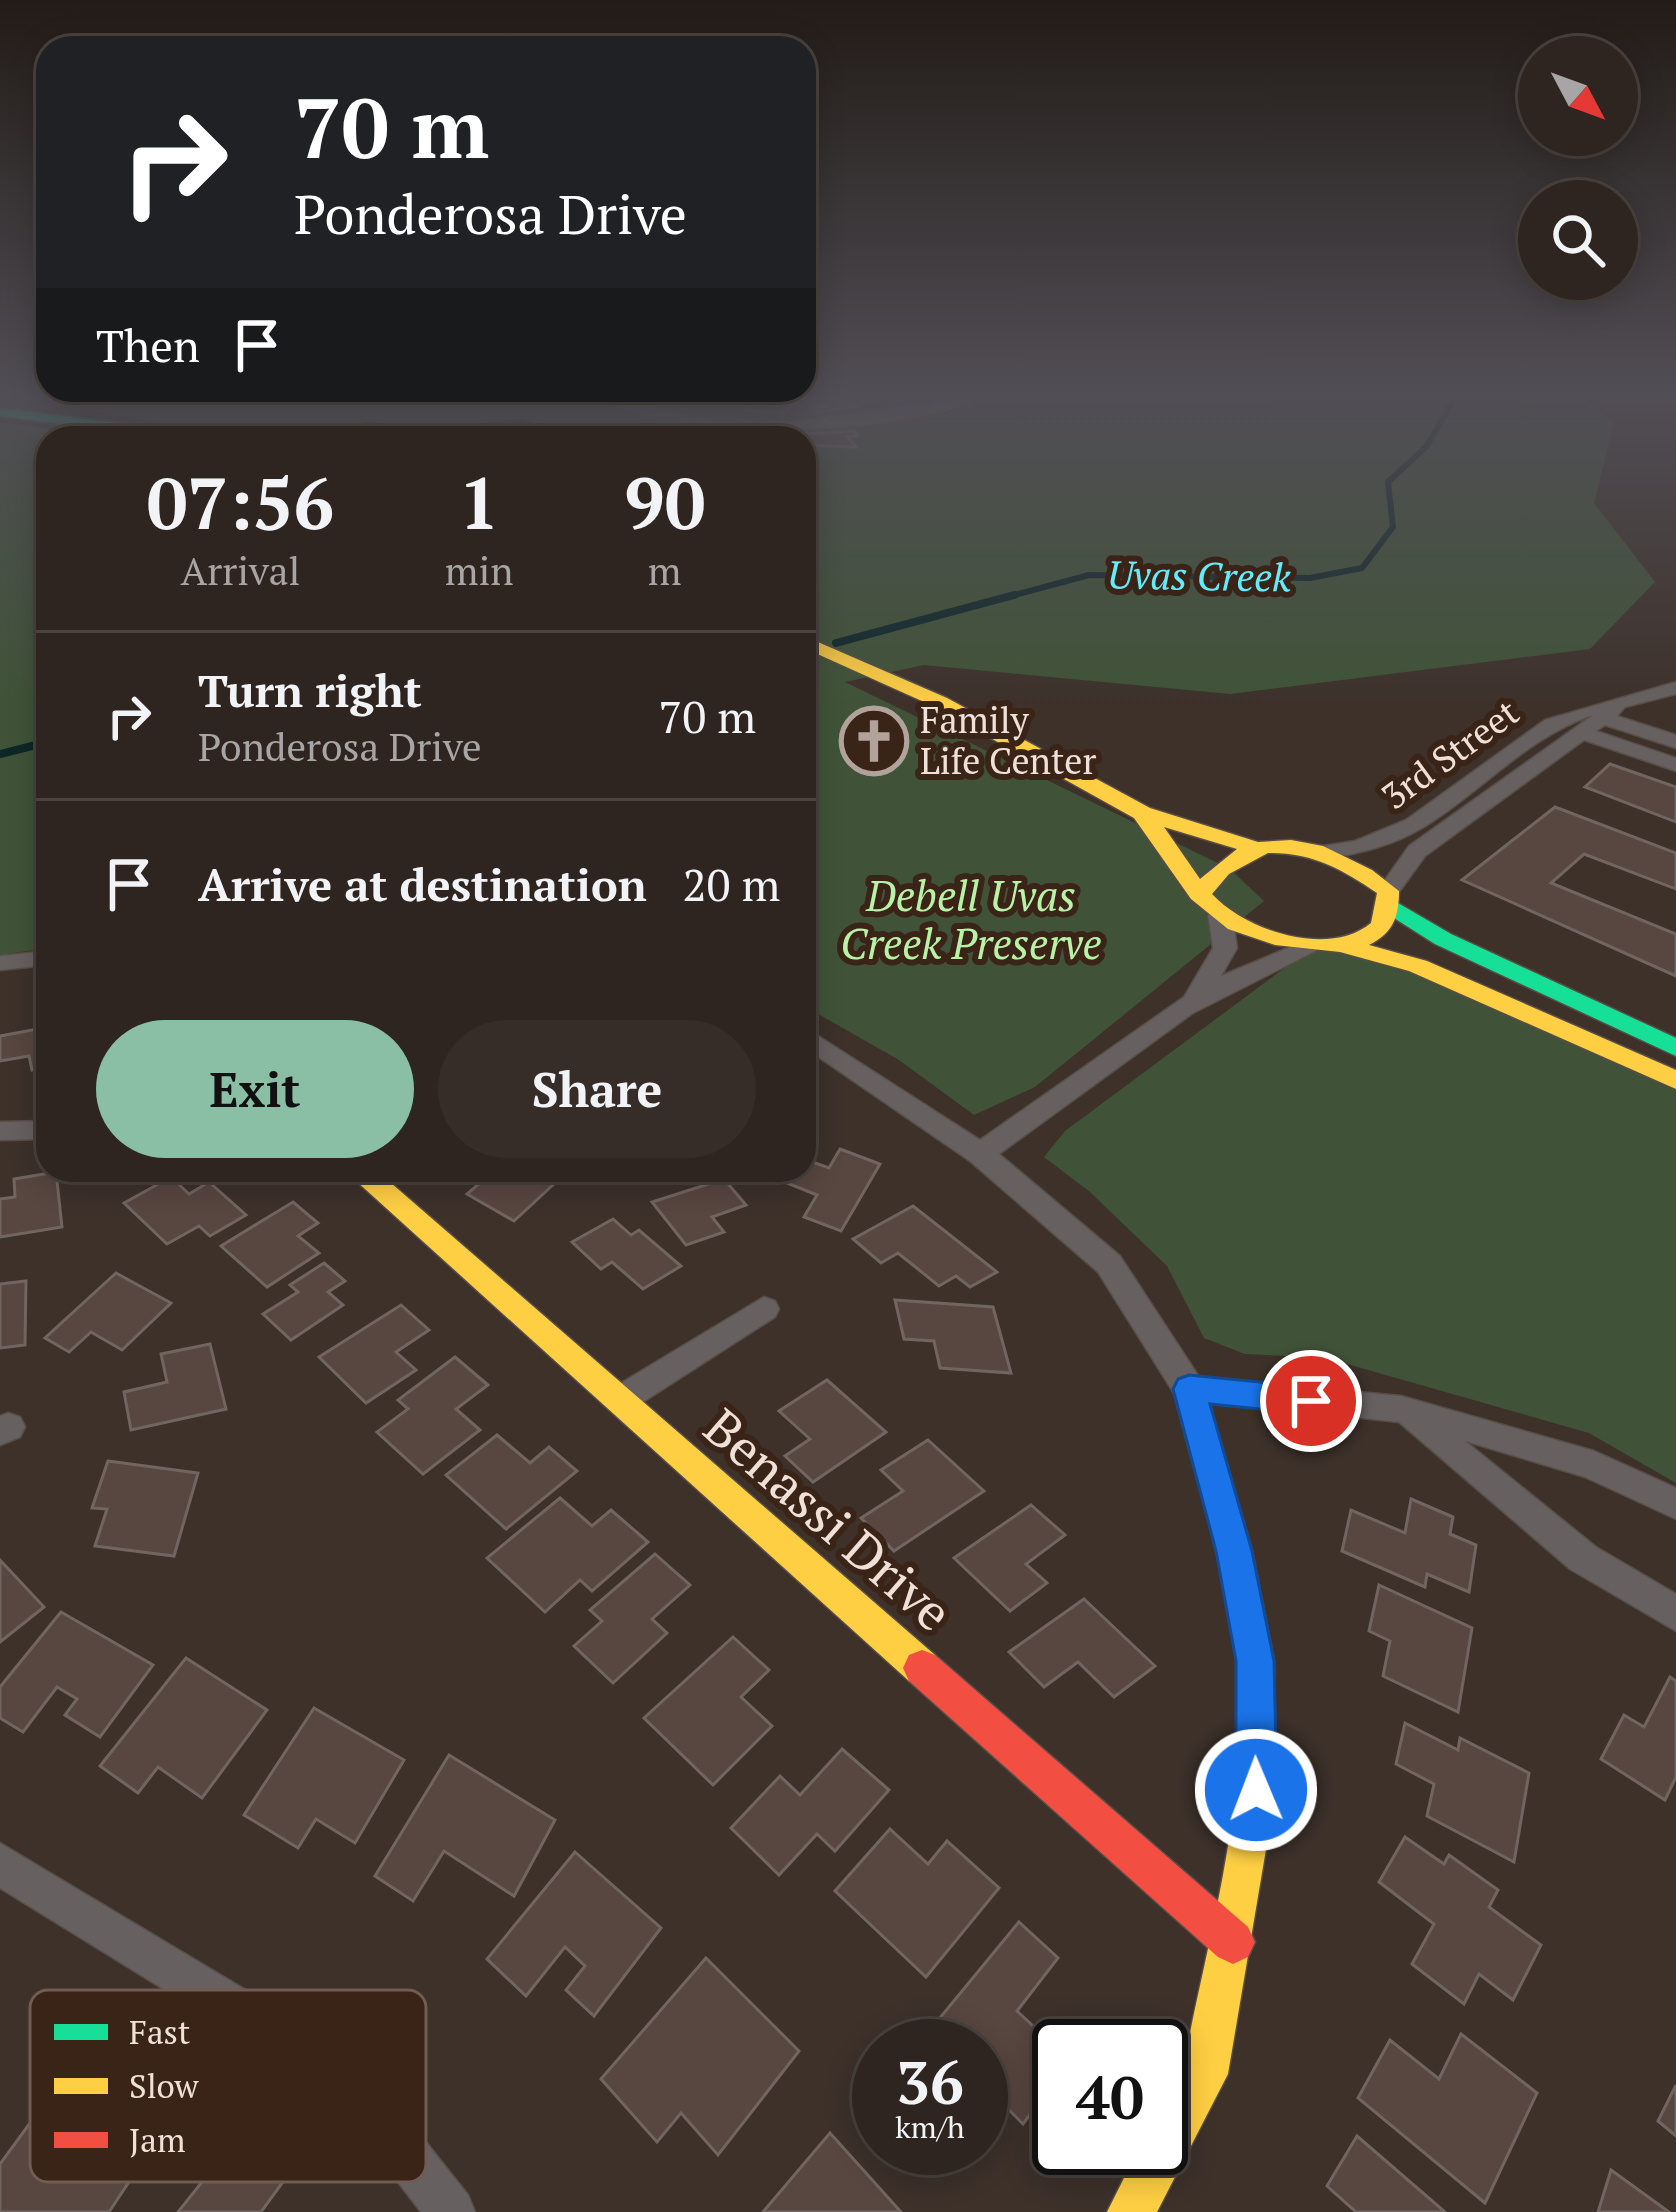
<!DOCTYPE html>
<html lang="en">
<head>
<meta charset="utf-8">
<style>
  :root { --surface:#2e2520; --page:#362d29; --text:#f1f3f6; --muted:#a7a5a5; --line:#49423e; --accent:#8abfa5 }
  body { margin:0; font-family:"PT Serif",serif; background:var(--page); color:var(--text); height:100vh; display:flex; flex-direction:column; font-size:45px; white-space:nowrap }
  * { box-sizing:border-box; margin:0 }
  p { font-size:39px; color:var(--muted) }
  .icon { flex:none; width:66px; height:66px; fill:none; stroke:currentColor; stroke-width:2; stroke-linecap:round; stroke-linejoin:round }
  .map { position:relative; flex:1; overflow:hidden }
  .side { position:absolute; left:36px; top:426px; width:780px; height:756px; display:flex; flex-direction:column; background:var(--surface); border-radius:36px; box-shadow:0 6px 30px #0003,0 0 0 3px var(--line) }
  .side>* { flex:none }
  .guide { position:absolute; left:36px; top:36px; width:780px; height:366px; border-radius:36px; box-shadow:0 6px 30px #0003,0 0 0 3px var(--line); background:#202124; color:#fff; overflow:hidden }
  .needle { width:78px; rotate:131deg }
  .fabs { position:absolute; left:1518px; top:36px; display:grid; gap:24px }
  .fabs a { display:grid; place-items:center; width:120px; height:120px; border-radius:50%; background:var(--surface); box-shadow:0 6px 30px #0003,0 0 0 3px var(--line); font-size:60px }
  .speed { position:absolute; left:852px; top:2019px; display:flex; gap:24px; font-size:60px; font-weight:700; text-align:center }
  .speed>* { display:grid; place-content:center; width:156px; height:156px; border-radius:50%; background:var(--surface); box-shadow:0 6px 30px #0003,0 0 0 3px var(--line); line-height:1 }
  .speed small { font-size:30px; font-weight:400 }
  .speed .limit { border:6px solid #111; border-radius:18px; background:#fff; color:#111 }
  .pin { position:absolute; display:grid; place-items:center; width:102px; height:102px; color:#fff; margin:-51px; border:6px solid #fff; border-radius:50%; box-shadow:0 3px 12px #0007 }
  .me { position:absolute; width:132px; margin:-66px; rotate:359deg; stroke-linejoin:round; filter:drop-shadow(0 0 9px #0008) }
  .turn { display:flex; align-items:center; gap:42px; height:252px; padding:0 60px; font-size:54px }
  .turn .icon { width:156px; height:156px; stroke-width:2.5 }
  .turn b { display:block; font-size:84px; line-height:102px }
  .then { display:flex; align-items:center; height:114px; padding:0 60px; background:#0003; gap:24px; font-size:45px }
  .eta { display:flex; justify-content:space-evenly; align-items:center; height:204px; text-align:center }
  .eta b { font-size:72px; font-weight:800; line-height:84px }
  .button { display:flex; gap:24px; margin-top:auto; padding:24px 60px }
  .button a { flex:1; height:138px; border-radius:72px; background:var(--accent); color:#111; font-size:48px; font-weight:800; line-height:138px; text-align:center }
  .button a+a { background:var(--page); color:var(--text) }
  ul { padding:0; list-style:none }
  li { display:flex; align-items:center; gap:36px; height:168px; padding:0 60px; border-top:3px solid var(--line) }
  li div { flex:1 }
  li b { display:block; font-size:45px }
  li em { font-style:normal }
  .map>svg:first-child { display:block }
</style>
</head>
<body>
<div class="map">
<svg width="1676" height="2212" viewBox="0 0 1676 2212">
  <rect width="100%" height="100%" fill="#3d312a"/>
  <g fill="#405338">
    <polygon points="0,396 1581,396 1614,423 1594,503 1655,582 1590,649 1230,694 924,665 845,682 1230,869 1264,901 1035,1087 974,1115 899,1060 804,1006 804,438 251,438"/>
    <polygon points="0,422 113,438 48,438 48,948 0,955"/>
    <polygon points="1352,938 1676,1084 1676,1483 1589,1433 1326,1358 1245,1354 1204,1338 1167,1266 1090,1192 1044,1157 1065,1131 1321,941"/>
  </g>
  <polygon fill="#0d2729" points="520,419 570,429 580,438 357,438 334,431 367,421 425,429"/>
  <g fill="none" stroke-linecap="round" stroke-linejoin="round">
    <polyline stroke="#0d2729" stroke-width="6" points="1003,598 1089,575 1310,578 1362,568 1393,527 1388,482 1426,447 1456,396"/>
    <g stroke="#0d2729" stroke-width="8">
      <polyline points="836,643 1014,595"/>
      <polyline points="804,668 810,666"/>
      <polyline points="0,754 48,742"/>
    </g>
  </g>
  <g fill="#584640" stroke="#716560" stroke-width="3">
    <polygon points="748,396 791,396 790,408 783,413 746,411"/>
    <polygon points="801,396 844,396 857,406 818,412 813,407 828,405 812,405"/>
    <polygon points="854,431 858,436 848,437 856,447 804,445 806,434"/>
    <polygon points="1610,764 1676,787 1676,822 1585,787"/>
    <polygon points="1555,807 1676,853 1676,889 1584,854 1551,883 1676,934 1676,976 1462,880"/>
    <polygon points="48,1027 48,1067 32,1070 29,1056 0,1061 0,1036"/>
    <polygon points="840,1149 880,1164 841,1231 804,1217 817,1195 782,1181 789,1170 804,1170 804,1159 829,1168"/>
    <polygon points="495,1170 509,1175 515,1170 569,1170 514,1221 467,1194"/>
    <polygon points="56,1172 62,1227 0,1237 0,1199 15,1197 14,1179"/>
    <polygon points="171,1177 189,1194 209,1182 246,1215 210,1236 199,1226 167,1244 124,1203"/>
    <polygon points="724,1179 746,1205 712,1217 724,1232 686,1245 652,1202"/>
    <polygon points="293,1202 318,1223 298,1236 319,1253 267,1287 221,1246"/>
    <polygon points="913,1206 997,1272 970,1287 956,1276 939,1286 898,1253 881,1263 853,1239"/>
    <polygon points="613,1219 631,1235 639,1230 681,1266 643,1289 612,1262 601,1269 572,1242"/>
    <polygon points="324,1263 345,1281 328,1292 343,1305 291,1340 263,1314 298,1292 290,1285"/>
    <polygon points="116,1273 171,1303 122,1350 91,1332 69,1352 45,1338"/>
    <polygon points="26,1281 25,1345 0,1348 0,1284"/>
    <polygon points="895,1300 993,1307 1011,1373 940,1368 934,1341 904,1339"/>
    <polygon points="401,1305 429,1330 396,1352 416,1370 366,1403 319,1357"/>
    <polygon points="210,1344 226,1409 131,1430 124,1392 167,1382 161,1354"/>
    <polygon points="455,1357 488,1385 456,1409 480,1430 423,1474 377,1432 408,1409 398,1400"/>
    <polygon points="827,1380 886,1432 813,1482 785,1456 810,1439 779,1411"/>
    <polygon points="497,1435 530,1463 549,1447 577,1471 506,1529 446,1475"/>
    <polygon points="928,1440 984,1491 894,1551 861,1518 903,1491 881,1470"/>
    <polygon points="108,1461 198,1473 174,1556 95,1546 107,1509 92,1508"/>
    <polygon points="560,1498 592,1526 611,1510 648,1542 592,1591 580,1580 545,1612 487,1558"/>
    <polygon points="1411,1499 1453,1517 1450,1534 1476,1545 1469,1592 1427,1574 1425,1587 1342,1551 1351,1510 1405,1533"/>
    <polygon points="1031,1505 1065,1535 1026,1564 1047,1583 1010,1611 954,1558"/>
    <polygon points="655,1554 690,1585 652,1619 667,1633 613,1683 574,1646 602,1621 590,1610"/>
    <polygon points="0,1560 44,1607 0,1642"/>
    <polygon points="1379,1585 1472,1628 1458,1712 1383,1676 1390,1641 1369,1631"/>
    <polygon points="1084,1599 1155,1666 1114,1697 1078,1662 1044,1687 1009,1652"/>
    <polygon points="61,1612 153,1665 100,1737 65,1715 77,1699 57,1687 23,1732 0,1718 0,1687"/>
    <polygon points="733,1637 769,1670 741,1697 772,1726 713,1785 644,1718"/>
    <polygon points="186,1658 267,1710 202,1798 158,1767 138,1793 100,1766"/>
    <polygon points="1670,1677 1676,1681 1676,1777 1665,1800 1601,1759 1624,1715 1644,1727"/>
    <polygon points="314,1708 404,1760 355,1843 316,1819 298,1848 244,1815"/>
    <polygon points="1405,1723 1458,1750 1460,1738 1529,1773 1514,1862 1427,1816 1434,1784 1396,1764"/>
    <polygon points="842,1749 889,1790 835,1851 817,1834 779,1875 731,1828 780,1776 800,1795"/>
    <polygon points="449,1755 555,1820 514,1896 444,1851 413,1901 375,1876"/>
    <polygon points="890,1829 928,1864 947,1841 999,1888 926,1977 835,1891"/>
    <polygon points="1405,1837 1444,1864 1449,1855 1498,1890 1489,1907 1541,1945 1513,2000 1479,1974 1464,2004 1412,1964 1434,1924 1379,1882"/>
    <polygon points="575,1852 661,1928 594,2016 566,1990 585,1966 565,1947 526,1996 487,1959"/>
    <polygon points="1019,1922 1058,1958 1017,2011 1059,2050 1059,2075 1023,2124 981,2082 981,2046 945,2046 929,2031"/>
    <polygon points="706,1958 799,2051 718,2155 681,2113 657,2142 601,2079"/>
    <polygon points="1461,2034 1537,2093 1485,2203 1358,2098 1390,2040 1439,2079"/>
    <polygon points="87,2045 130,2082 112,2108 154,2144 109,2212 0,2212 0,2164"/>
    <polygon points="1676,2085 1676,2136 1658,2121"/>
    <polygon points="242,2132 285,2179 261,2212 178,2212"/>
    <polygon points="830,2133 901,2212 763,2212"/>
    <polygon points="1357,2136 1445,2212 1356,2212 1327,2186"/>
    <polygon points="1611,2170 1669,2212 1598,2212"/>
  </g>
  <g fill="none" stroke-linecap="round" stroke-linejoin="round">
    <defs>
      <g id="street">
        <path d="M597 396H616L694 417 789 422 982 396C905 438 673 443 597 396Z"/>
        <path d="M1676 682V694L1625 707 1617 716 1676 735V748L1605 725 1596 731 1676 758V771L1584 740 1425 856 1396 896H1380L1377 891 1409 846 1593 715C1525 738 1482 792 1422 828 1392 846 1360 853 1325 859L1314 852 1317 847 1355 841 1406 820 1545 720Z"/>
        <polygon points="1220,908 1232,915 1237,948 1221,976 1307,940 1323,940 1327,945 1193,1013 999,1154 1120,1256 1199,1377 1401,1396 1594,1451 1676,1488 1676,1519 1585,1477 1465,1441 1596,1547 1676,1594 1676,1631 1570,1569 1399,1422 1177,1398 1098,1272 970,1161 804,1047 804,1027 980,1140 1184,997 1213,948 1208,915"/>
        <polygon points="48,951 48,965 0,970 0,956"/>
        <polygon points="48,1121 48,1139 0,1140 0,1122"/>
        <polygon points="764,1297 775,1301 779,1309 775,1317 632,1409 620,1413 608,1409 604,1400 608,1391"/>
        <polygon points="8,1413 20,1417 25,1427 20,1437 0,1445 0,1416"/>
        <polygon points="0,1843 359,2058 468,2195 475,2212 421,2212 327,2090 0,1888"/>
      </g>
      <g id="fast">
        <polygon points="0,408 202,434 209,438 170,438 0,416"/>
        <polygon points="1391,899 1451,934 1676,1038 1676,1056 1435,944 1383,911 1379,906"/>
      </g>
      <g id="slow">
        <path d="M804 636 947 698 1150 808 1258 842 1291 840 1323 846 1372 870 1399 891C1399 917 1393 933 1369 945L1427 961 1676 1070V1089L1409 971 1340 952 1275 945 1228 929 1191 899 1134 818 933 706 804 648ZM1164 827 1237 849 1200 879ZM1268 853C1311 852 1342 869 1377 893L1371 923C1329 958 1246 931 1212 894L1229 874Z"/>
        <polygon points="344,1170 376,1170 935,1655 941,1668 935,1681 922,1686 909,1681"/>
        <path d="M1189 1376 1201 1380 1205 1389 1252 1551 1274 1661 1276 1790 1228 2074 1157 2212H1107L1139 2148H1161V2108L1183 2068C1208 1936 1252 1794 1236 1658 1225 1567 1196 1478 1173 1389L1177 1380Z"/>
      </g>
      <polygon id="jam" points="922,1650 935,1655 1248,1927 1255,1942 1248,1957 1233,1964 1218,1957 909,1681 903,1668 909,1655"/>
    </defs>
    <use href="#street" stroke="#584e48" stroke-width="3"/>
    <use href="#fast" stroke="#584e48" stroke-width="3"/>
    <use href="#slow" stroke="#584e48" stroke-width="3"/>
    <use href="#jam" stroke="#584e48" stroke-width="3"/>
    <use href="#street" fill="#666160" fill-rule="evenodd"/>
    <use href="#fast" fill="#16e098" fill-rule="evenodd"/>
    <use href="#slow" fill="#ffcf43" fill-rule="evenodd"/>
    <use href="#jam" fill="#f24e42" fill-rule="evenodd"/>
  </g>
  <linearGradient id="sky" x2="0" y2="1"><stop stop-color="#221b17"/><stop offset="0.56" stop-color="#514e55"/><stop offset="1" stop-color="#514e55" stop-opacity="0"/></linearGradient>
  <rect width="1676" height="706" fill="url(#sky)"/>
  <polygon fill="#1a73e8" stroke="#114b97" stroke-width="3" points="1189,1375 1311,1387 1323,1391 1328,1401 1323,1410 1311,1414 1210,1404 1252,1551 1274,1661 1277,1790 1271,1804 1256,1810 1242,1804 1236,1790 1236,1661 1216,1551 1173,1389 1178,1379"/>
  <defs>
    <symbol id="church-ring" viewBox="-11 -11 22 22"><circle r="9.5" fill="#3a2418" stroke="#b1a39b" stroke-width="1.5"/><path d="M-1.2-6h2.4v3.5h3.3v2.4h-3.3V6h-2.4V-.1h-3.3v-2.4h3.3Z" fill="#b1a39b"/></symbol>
  </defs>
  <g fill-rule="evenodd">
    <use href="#church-ring" x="836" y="703" width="76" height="76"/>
  </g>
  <g text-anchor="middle" stroke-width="12" stroke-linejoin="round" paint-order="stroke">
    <g font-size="36" fill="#efe0d8" stroke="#3a2418" text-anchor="start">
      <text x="920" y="733">Family<tspan x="920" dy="41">Life Center</tspan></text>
    </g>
    <g font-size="36" fill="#efe0d8" stroke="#3a2418">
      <text transform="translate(1450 754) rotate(-36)" y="13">3rd Street</text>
    </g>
    <g font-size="39" font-style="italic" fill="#65ecfb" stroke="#3a2418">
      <text transform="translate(1199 576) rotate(1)" y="14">Uvas Creek</text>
    </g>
    <g font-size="42" font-style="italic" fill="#b7f2a6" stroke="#3a2418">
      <text x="971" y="911">Debell Uvas<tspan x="971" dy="48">Creek Preserve</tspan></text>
    </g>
    <g font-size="51" fill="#efe0d8" stroke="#3a2418">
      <text transform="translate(828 1520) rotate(41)" y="18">Benassi Drive</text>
    </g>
  </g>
  <rect x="30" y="1990" width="396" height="192" rx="18" fill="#3a2418" stroke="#705c52" stroke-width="3"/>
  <rect x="54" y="2024" width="54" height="16" fill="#16e098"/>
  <rect x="54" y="2078" width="54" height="16" fill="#ffcf43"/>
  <rect x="54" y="2132" width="54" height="16" fill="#f24e42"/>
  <g font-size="33" fill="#efe0d8">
    <text x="129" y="2044">Fast</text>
    <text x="129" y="2098">Slow</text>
    <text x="129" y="2152">Jam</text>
  </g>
</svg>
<div class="fabs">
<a><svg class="needle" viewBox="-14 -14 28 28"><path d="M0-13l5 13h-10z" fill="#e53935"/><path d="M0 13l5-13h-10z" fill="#a7a5a5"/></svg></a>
<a><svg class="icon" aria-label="search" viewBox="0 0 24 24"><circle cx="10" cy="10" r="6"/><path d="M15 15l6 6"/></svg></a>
</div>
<div class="speed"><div>36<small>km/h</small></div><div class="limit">40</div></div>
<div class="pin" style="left:1311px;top:1401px;background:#d93025"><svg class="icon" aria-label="arrive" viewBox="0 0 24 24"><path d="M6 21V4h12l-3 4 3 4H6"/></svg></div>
<svg class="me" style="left:1256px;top:1790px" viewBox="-20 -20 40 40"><circle r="17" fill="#1a73e8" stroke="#fff" stroke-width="3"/><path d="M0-11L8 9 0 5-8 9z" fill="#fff"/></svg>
<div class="guide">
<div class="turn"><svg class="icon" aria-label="right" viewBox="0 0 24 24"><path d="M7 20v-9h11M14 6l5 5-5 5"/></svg><div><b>70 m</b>Ponderosa Drive</div></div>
<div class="then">Then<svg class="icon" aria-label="arrive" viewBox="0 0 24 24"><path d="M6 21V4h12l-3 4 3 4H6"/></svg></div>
</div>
<section class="side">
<div class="eta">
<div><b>07:56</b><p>Arrival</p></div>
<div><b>1</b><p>min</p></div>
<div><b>90</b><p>m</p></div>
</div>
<ul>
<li><svg class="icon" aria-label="right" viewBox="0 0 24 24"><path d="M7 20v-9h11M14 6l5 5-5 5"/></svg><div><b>Turn right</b><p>Ponderosa Drive</p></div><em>70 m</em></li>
<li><svg class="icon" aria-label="arrive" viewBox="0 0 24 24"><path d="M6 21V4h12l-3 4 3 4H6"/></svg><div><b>Arrive at destination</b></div><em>20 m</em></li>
</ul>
<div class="button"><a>Exit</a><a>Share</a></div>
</section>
</div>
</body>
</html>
